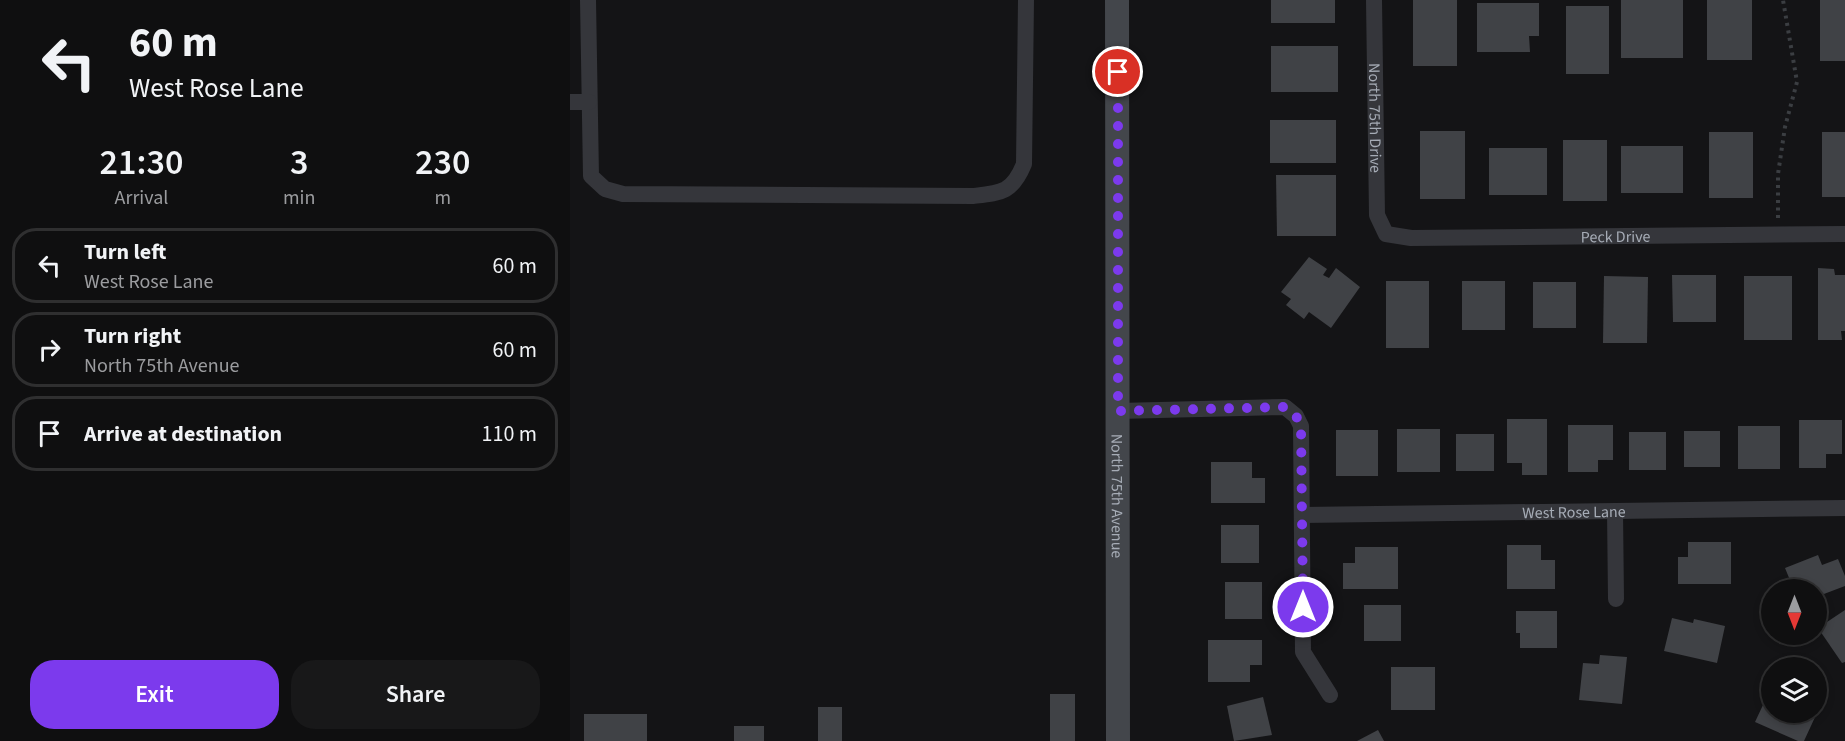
<!DOCTYPE html>
<html lang="en">
<head>
<meta charset="utf-8">
<style>
  :root { --surface:#0f0f10; --page:#181819; --text:#f1f3f6; --muted:#9b9c9f; --line:#2f2f30; --accent:#7c3aed }
  body { margin:0; font-family:"Source Sans 3",sans-serif; background:var(--page); color:var(--text); height:100vh; display:flex; flex-direction:column; font-size:22px; white-space:nowrap }
  * { box-sizing:border-box; margin:0 }
  p { font-size:20px; color:var(--muted) }
  .icon { flex:none; width:33px; height:33px; fill:none; stroke:currentColor; stroke-width:2; stroke-linecap:round; stroke-linejoin:round }
  .map { position:relative; flex:1; overflow:hidden }
  .details { display:flex; flex-direction:column; background:var(--surface); width:570px }
  .details>* { flex:none }
  .top-card { background:#0f0f10; color:var(--text); overflow:hidden }
  .needle { width:39px; rotate:180deg }
  .controls { position:absolute; left:1191px; top:579px; display:grid; gap:12px }
  .controls a { display:grid; place-items:center; width:66px; height:66px; border-radius:50%; background:var(--surface); box-shadow:0 3px 9px #0003,0 0 0 2px var(--line); font-size:30px }
  .pin { position:absolute; display:grid; place-items:center; width:51px; height:51px; color:#fff; margin:-26px; border:3px solid #fff; border-radius:50%; box-shadow:0 2px 6px #0007 }
  .me { position:absolute; width:66px; margin:-33px; rotate:0deg; stroke-linejoin:round; filter:drop-shadow(0 0 4px #0008) }
  .turn { display:flex; align-items:center; gap:21px; height:126px; padding:0 30px; font-size:27px }
  .turn .icon { width:78px; height:78px; stroke-width:2.5 }
  .turn b { display:block; font-size:42px; line-height:51px }
  .eta { display:flex; justify-content:space-evenly; align-items:center; height:102px; text-align:center }
  .eta b { font-size:36px; font-weight:600; line-height:42px }
  .button { display:flex; gap:12px; margin-top:auto; padding:12px 30px }
  .button a { flex:1; height:69px; border-radius:24px; background:var(--accent); color:#fff; font-size:24px; font-weight:600; line-height:69px; text-align:center }
  .button a+a { background:var(--page); color:var(--text) }
  ul { padding:0; list-style:none }
  li { display:flex; align-items:center; gap:18px; height:75px; margin:0 12px 9px; padding:0 18px; border:3px solid var(--line); border-radius:24px }
  li div { flex:1 }
  li b { display:block; font-size:22px }
  li em { font-style:normal }
  main { display:flex; flex:1; min-height:0 }
  .map>svg:first-child { display:block }
</style>
</head>
<body>
<main>
<section class="details">
<div class="top-card">
<div class="turn"><svg class="icon" aria-label="left" viewBox="0 0 24 24"><path d="M17 20v-9H6M10 6l-5 5 5 5"/></svg><div><b>60 m</b>West Rose Lane</div></div>
</div>
<div class="eta">
<div><b>21:30</b><p>Arrival</p></div>
<div><b>3</b><p>min</p></div>
<div><b>230</b><p>m</p></div>
</div>
<ul>
<li><svg class="icon" aria-label="left" viewBox="0 0 24 24"><path d="M17 20v-9H6M10 6l-5 5 5 5"/></svg><div><b>Turn left</b><p>West Rose Lane</p></div><em>60 m</em></li>
<li><svg class="icon" aria-label="right" viewBox="0 0 24 24"><path d="M7 20v-9h11M14 6l5 5-5 5"/></svg><div><b>Turn right</b><p>North 75th Avenue</p></div><em>60 m</em></li>
<li><svg class="icon" aria-label="arrive" viewBox="0 0 24 24"><path d="M6 21V4h12l-3 4 3 4H6"/></svg><div><b>Arrive at destination</b></div><em>110 m</em></li>
</ul>
<div class="button"><a>Exit</a><a>Share</a></div>
</section>
<div class="map">
<svg width="1275" height="741" viewBox="0 0 1275 741">
  <rect width="100%" height="100%" fill="#141416"/>
  <g fill="#404246">
    <rect x="701" y="0" width="64" height="23"/>
    <rect x="843" y="0" width="44" height="66"/>
    <rect x="1051" y="0" width="62" height="58"/>
    <rect x="1137" y="0" width="45" height="60"/>
    <rect x="1250" y="0" width="25" height="61"/>
    <polygon points="907,3 969,3 969,36 959,36 960,52 907,52"/>
    <rect x="996" y="6" width="43" height="68"/>
    <rect x="701" y="46" width="67" height="46"/>
    <rect x="700" y="120" width="66" height="43"/>
    <rect x="850" y="131" width="45" height="68"/>
    <rect x="1139" y="132" width="44" height="66"/>
    <rect x="1252" y="132" width="23" height="65"/>
    <rect x="993" y="140" width="44" height="61"/>
    <rect x="1051" y="146" width="62" height="47"/>
    <rect x="919" y="148" width="58" height="47"/>
    <polygon points="706,175 766,175 766,236 707,236"/>
    <polygon points="739,257 757,269 753,275 759,278 766,268 790,287 761,328 739,312 734,319 716,305 721,299 711,292"/>
    <polygon points="1248,268 1264,269 1265,275 1275,275 1275,331 1271,331 1272,340 1248,340"/>
    <polygon points="1102,275 1146,275 1146,322 1103,322"/>
    <polygon points="1034,276 1078,277 1077,343 1033,343"/>
    <rect x="1174" y="276" width="48" height="64"/>
    <rect x="816" y="281" width="43" height="67"/>
    <rect x="892" y="281" width="43" height="49"/>
    <rect x="963" y="282" width="43" height="46"/>
    <polygon points="937,419 977,419 977,475 952,475 952,463 937,463"/>
    <polygon points="1229,420 1272,420 1272,454 1256,454 1256,468 1229,468"/>
    <polygon points="998,425 1043,425 1043,460 1028,460 1028,472 998,472"/>
    <rect x="1168" y="426" width="42" height="43"/>
    <rect x="827" y="429" width="43" height="43"/>
    <rect x="766" y="430" width="42" height="46"/>
    <rect x="1114" y="431" width="36" height="36"/>
    <rect x="1059" y="432" width="37" height="38"/>
    <rect x="886" y="434" width="38" height="37"/>
    <polygon points="641,462 682,462 682,478 695,478 695,503 641,503"/>
    <rect x="651" y="525" width="38" height="38"/>
    <polygon points="1118,542 1161,542 1161,584 1108,584 1108,557 1118,557"/>
    <polygon points="937,545 971,545 971,560 985,560 985,589 937,589"/>
    <polygon points="785,547 828,547 828,589 773,589 773,563 785,563"/>
    <polygon points="1248,555 1252,565 1268,559 1275,576 1275,586 1246,597 1246,590 1224,590 1215,568"/>
    <rect x="655" y="582" width="37" height="37"/>
    <rect x="794" y="605" width="37" height="36"/>
    <polygon points="1275,610 1275,662 1272,663 1248,628"/>
    <polygon points="946,611 987,611 987,648 950,648 950,633 946,633"/>
    <polygon points="1102,618 1123,623 1124,619 1155,626 1147,663 1094,651"/>
    <polygon points="638,640 692,640 692,665 680,665 680,682 638,682"/>
    <polygon points="1030,655 1057,657 1052,704 1009,700 1013,663 1029,664"/>
    <rect x="821" y="667" width="44" height="43"/>
    <polygon points="1200,690 1202,712 1239,712 1246,715 1234,741 1228,741 1185,722"/>
    <rect x="480" y="694" width="25" height="47"/>
    <polygon points="693,697 702,735 664,741 657,706"/>
    <rect x="248" y="707" width="24" height="34"/>
    <rect x="14" y="714" width="63" height="27"/>
    <rect x="164" y="726" width="30" height="15"/>
    <polygon points="808,730 814,741 787,741"/>
  </g>
  <g fill="none" stroke-linecap="round" stroke-linejoin="round">
    <polyline stroke="#3b3e42" stroke-width="4" stroke-dasharray="3 4.5" stroke-linecap="butt" points="1208,218 1208,174 1215,127 1227,82 1213,0"/>
    <g stroke="#35363b" stroke-width="16">
      <path d="M18 0 21 176 35 189 53 194 403 196C431 193 442 193 454 164L456 0"/>
      <path id="s1" d="M804 0 807 215 816 234 841 238 1275 234"/>
      <polyline points="0,102 19,102"/>
      <polyline points="548,411 715,407 726,416 731,426 733,652 760,695"/>
      <polyline points="1045,511 1046,599"/>
      <path id="s2" d="M732 515 1275 508"/>
    </g>
    <path stroke="#43464b" stroke-width="24" id="s3" d="M547 0 548 741"/>
  </g>
  <g fill="none" stroke-linecap="round" stroke-linejoin="round">
    <polyline stroke="#7c3aed" stroke-width="10" stroke-dasharray="0 18" points="548,72 548,411 715,407 726,416 731,426 733,607"/>
  </g>
  <g text-anchor="middle" stroke-width="5" stroke-linejoin="round" paint-order="stroke">
    <g font-size="16" fill="#a6acb6" stroke="#0f0f11">
      <text dy="6" stroke="none"><textPath href="#s1" startOffset="118">North 75th Drive</textPath></text>
      <text dy="6" stroke="none"><textPath href="#s1" startOffset="466">Peck Drive</textPath></text>
      <text dy="6" stroke="none"><textPath href="#s3" startOffset="496">North 75th Avenue</textPath></text>
      <text dy="6" stroke="none"><textPath href="#s2" startOffset="272">West Rose Lane</textPath></text>
    </g>
  </g>
</svg>
<div class="controls">
<a><svg class="needle" viewBox="-14 -14 28 28"><path d="M0-13l5 13h-10z" fill="#e53935"/><path d="M0 13l5-13h-10z" fill="#9b9c9f"/></svg></a>
<a><svg class="icon" aria-label="layers" viewBox="0 0 24 24"><path d="M12 4l9 5-9 5-9-5zM3 14l9 5 9-5"/></svg></a>
</div>
<div class="pin" style="left:548px;top:72px;background:#d93025"><svg class="icon" aria-label="arrive" viewBox="0 0 24 24"><path d="M6 21V4h12l-3 4 3 4H6"/></svg></div>
<svg class="me" style="left:733px;top:607px" viewBox="-20 -20 40 40"><circle r="17" fill="#7c3aed" stroke="#fff" stroke-width="3"/><path d="M0-11L8 9 0 5-8 9z" fill="#fff"/></svg>
</div>
</main>
</body>
</html>
